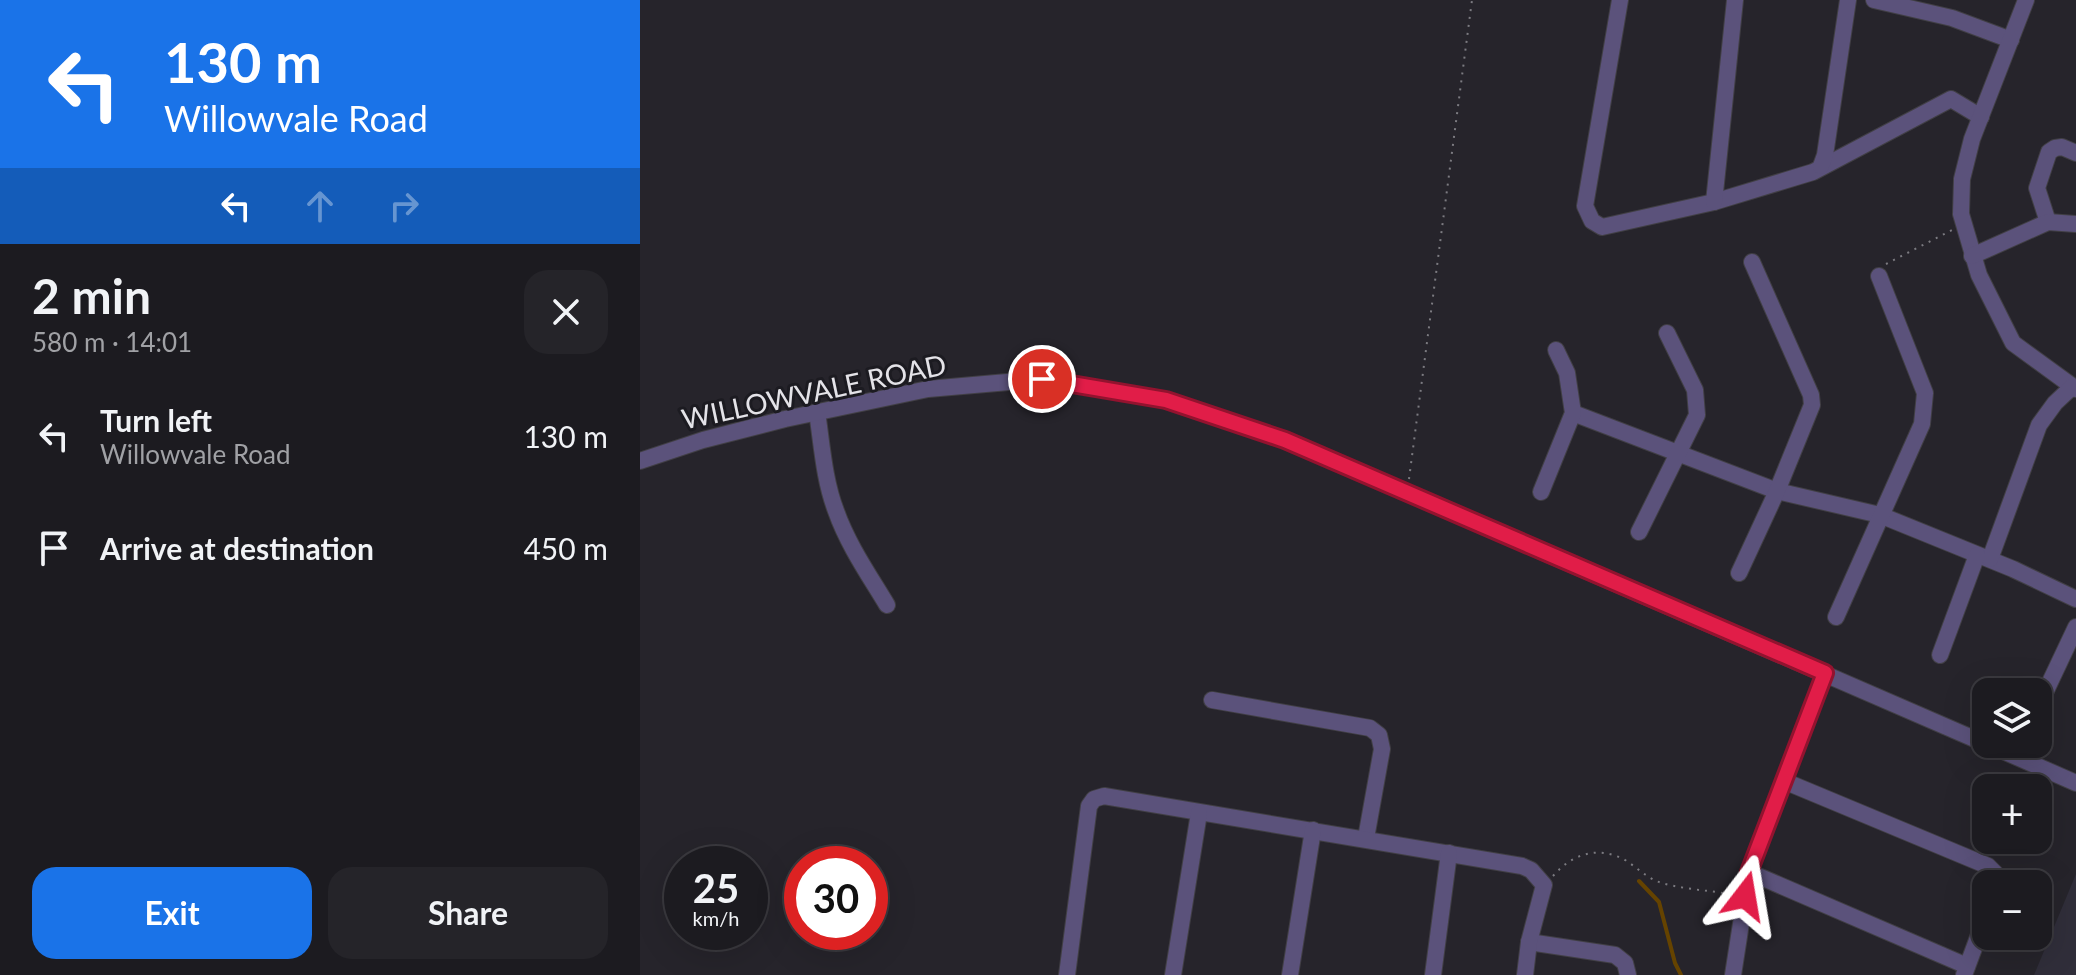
<!DOCTYPE html>
<html lang="en">
<head>
<meta charset="utf-8">
<style>
  :root { --surface:#1c1b20; --page:#252429; --text:#f1f3f6; --muted:#a0a1a5; --line:#3a393e; --accent:#1a73e8 }
  body { margin:0; font-family:Lato,sans-serif; background:var(--page); color:var(--text); height:100vh; display:flex; flex-direction:column; font-size:30px; white-space:nowrap }
  * { box-sizing:border-box; margin:0 }
  p { font-size:26px; color:var(--muted) }
  .icon { flex:none; width:44px; height:44px; fill:none; stroke:currentColor; stroke-width:2; stroke-linecap:round; stroke-linejoin:round }
  .map { position:relative; flex:1; overflow:hidden }
  .side { display:flex; flex-direction:column; background:var(--surface); width:640px }
  .side>* { flex:none }
  .top-card { background:#1a73e8; color:#fff; overflow:hidden }
  .fabs { position:absolute; left:1332px; top:678px; display:grid; gap:16px }
  .fabs a { display:grid; place-items:center; width:80px; height:80px; border-radius:16px; background:var(--surface); box-shadow:0 8px 32px #0002,0 0 0 2px var(--line); font-size:40px }
  .speed { position:absolute; left:24px; top:846px; display:flex; gap:16px; font-size:40px; font-weight:700; text-align:center }
  .speed>* { display:grid; place-content:center; width:104px; height:104px; border-radius:50%; background:var(--surface); box-shadow:0 8px 32px #0002,0 0 0 2px var(--line); line-height:1 }
  .speed small { font-size:20px; font-weight:400 }
  .speed .limit { border:12px solid #d22; background:#fff; color:#111 }
  .pin { position:absolute; display:grid; place-items:center; width:68px; height:68px; color:#fff; margin:-34px; border:4px solid #fff; border-radius:50%; box-shadow:0 2px 8px #0007 }
  .me { position:absolute; width:88px; margin:-44px; rotate:14deg; stroke-linejoin:round; filter:drop-shadow(0 0 6px #0008) }
  .turn { display:flex; align-items:center; gap:28px; height:168px; padding:0 32px; font-size:36px }
  .turn .icon { width:104px; height:104px; stroke-width:2.5 }
  .turn b { display:block; font-size:56px; line-height:68px }
  .lanes { display:flex; align-items:center; height:76px; padding:0 32px; background:#0003; justify-content:center; gap:40px; direction:ltr }
  .lanes .off { opacity:.35 }
  .round { display:grid; place-items:center; flex:none; width:84px; height:84px; border-radius:24px; background:var(--page) }
  .headline { display:flex; align-items:center; justify-content:space-between; height:136px; padding:0 32px }
  h1 { font-size:48px; font-weight:700; line-height:60px }
  .action { display:flex; gap:16px; margin-top:auto; padding:16px 32px }
  .action a { flex:1; height:92px; border-radius:24px; background:var(--accent); color:#fff; font-size:32px; font-weight:700; line-height:92px; text-align:center }
  .action a+a { background:var(--page); color:var(--text) }
  ul { padding:0; list-style:none }
  li { display:flex; align-items:center; gap:24px; height:112px; padding:0 32px }
  li div { flex:1 }
  li b { display:block; font-size:30px }
  li em { font-style:normal }
  main { display:flex; flex:1; min-height:0 }
  .map>svg:first-child { display:block }
</style>
</head>
<body>
<main>
<section class="side">
<div class="top-card">
<div class="turn"><svg class="icon" aria-label="left" viewBox="0 0 24 24"><path d="M17 20v-9H6M10 6l-5 5 5 5"/></svg><div><b>130 m</b>Willowvale Road</div></div>
<div class="lanes"><svg class="icon" aria-label="left" viewBox="0 0 24 24"><path d="M17 20v-9H6M10 6l-5 5 5 5"/></svg><svg class="icon off" aria-label="ahead" viewBox="0 0 24 24"><path d="M12 20V5M6 11l6-6 6 6"/></svg><svg class="icon off" aria-label="right" viewBox="0 0 24 24"><path d="M7 20v-9h11M14 6l5 5-5 5"/></svg></div>
</div>
<div class="headline"><div><h1>2 min</h1><p>580 m · 14:01</p></div><a class="round"><svg class="icon" aria-label="close" viewBox="0 0 24 24"><path d="M6 6l12 12M18 6L6 18"/></svg></a></div>
<ul>
<li><svg class="icon" aria-label="left" viewBox="0 0 24 24"><path d="M17 20v-9H6M10 6l-5 5 5 5"/></svg><div><b>Turn left</b><p>Willowvale Road</p></div><em>130 m</em></li>
<li><svg class="icon" aria-label="arrive" viewBox="0 0 24 24"><path d="M6 21V4h12l-3 4 3 4H6"/></svg><div><b>Arrive at destination</b></div><em>450 m</em></li>
</ul>
<div class="action"><a>Exit</a><a>Share</a></div>
</section>
<div class="map">
<svg width="1436" height="975" viewBox="0 0 1436 975">
  <rect width="100%" height="100%" fill="#26242b"/>
  <polygon fill="#302e3a" points="1436,874 1436,975 1394,975"/>
  <g fill="none" stroke-linecap="round" stroke-linejoin="round">
    <polyline stroke="#654300" stroke-width="4" points="999,881 1019,902 1035,963 1041,975"/>
    <defs>
      <g id="minor">
        <polyline points="980,0 945,206 952,221 962,227 1074,202 1173,172 1311,99 1341,117"/>
        <polyline points="1234,0 1312,18 1371,40"/>
        <polyline points="1386,0 1332,139 1322,179 1321,214 1339,275 1373,343 1436,389"/>
        <polyline points="1181,166 1185,155 1208,0"/>
        <polyline points="1074,202 1095,0"/>
        <polyline points="1408,222 1397,188 1409,152 1415,148 1422,147 1436,153"/>
        <polyline points="1332,256 1408,222 1436,224"/>
        <path d="M177 412C182 445 184 480 196 511 208 545 229 575 247 605"/>
        <polyline points="933,413 1137,491 1240,515 1373,569 1436,599"/>
        <polyline points="0,461 63,440 145,419 288,389 402,379 526,400 645,440 1346,744"/>
        <polyline points="901,492 933,413 927,373 916,350"/>
        <polyline points="999,532 1057,415 1055,390 1027,333"/>
        <polyline points="1350,559 1399,425 1415,403 1432,387"/>
        <polyline points="1099,573 1137,491 1172,405 1171,395 1112,262"/>
        <polyline points="1196,617 1282,424 1285,393 1239,276"/>
        <polyline points="1300,655 1337,555"/>
        <polyline points="1402,699 1436,627"/>
        <polyline points="572,700 730,728 739,735 742,749 726,838"/>
        <polyline points="1347,744 1436,783"/>
        <polyline points="1144,781 1348,866 1355,873 1358,884"/>
        <polyline points="1109,872 1327,966"/>
        <polyline points="889,942 975,955 985,963 988,975"/>
        <polyline points="427,975 449,806 454,799 464,796 882,866 891,870 904,885 889,942 885,975"/>
        <polyline points="533,975 559,813"/>
        <polyline points="650,975 673,830"/>
        <polyline points="793,975 809,853"/>
        <polyline points="1093,975 1109,872 1185,673"/>
        <polyline points="1324,975 1346,916"/>
      </g>
    </defs>
    <use href="#minor" stroke="#413f45" stroke-width="18"/>
    <g stroke="#7c7b81" stroke-width="2" stroke-dasharray="2 6" stroke-linecap="butt">
      <polyline points="1246,264 1312,230"/>
      <polyline points="769,479 832,0"/>
      <path d="M913 876C932 854 958 845 985 860 995 866 1005 876 1016 881 1038 889 1066 890 1090 894"/>
    </g>
    <use href="#minor" stroke="#5b527b" stroke-width="16"/>
  </g>
  <g fill="none" stroke-linecap="round" stroke-linejoin="round">
    <defs>
      <polyline id="route" points="402,379 526,400 645,440 1185,673 1109,872 1105,896"/>
    </defs>
    <use href="#route" stroke="#92132f" stroke-width="20"/>
    <use href="#route" stroke="#e11d48" stroke-width="14"/>
  </g>
  <g text-anchor="middle" stroke-width="6" stroke-linejoin="round" paint-order="stroke">
    <g font-size="28" fill="#e4e3e8" stroke="#1c1b21">
      <text transform="translate(174 392) rotate(-12)" y="10">WILLOWVALE ROAD</text>
    </g>
  </g>
</svg>
<div class="fabs">
<a><svg class="icon" aria-label="layers" viewBox="0 0 24 24"><path d="M12 4l9 5-9 5-9-5zM3 14l9 5 9-5"/></svg></a>
<a>+</a>
<a>−</a>
</div>
<div class="speed"><div>25<small>km/h</small></div><div class="limit">30</div></div>
<div class="pin" style="left:402px;top:379px;background:#d93025"><svg class="icon" aria-label="arrive" viewBox="0 0 24 24"><path d="M6 21V4h12l-3 4 3 4H6"/></svg></div>
<svg class="me" style="left:1105px;top:896px" viewBox="-20 -20 40 40"><path d="M0-17L14 15 0 8-14 15z" fill="#e11d48" stroke="#fff" stroke-width="4"/></svg>
</div>
</main>
</body>
</html>
